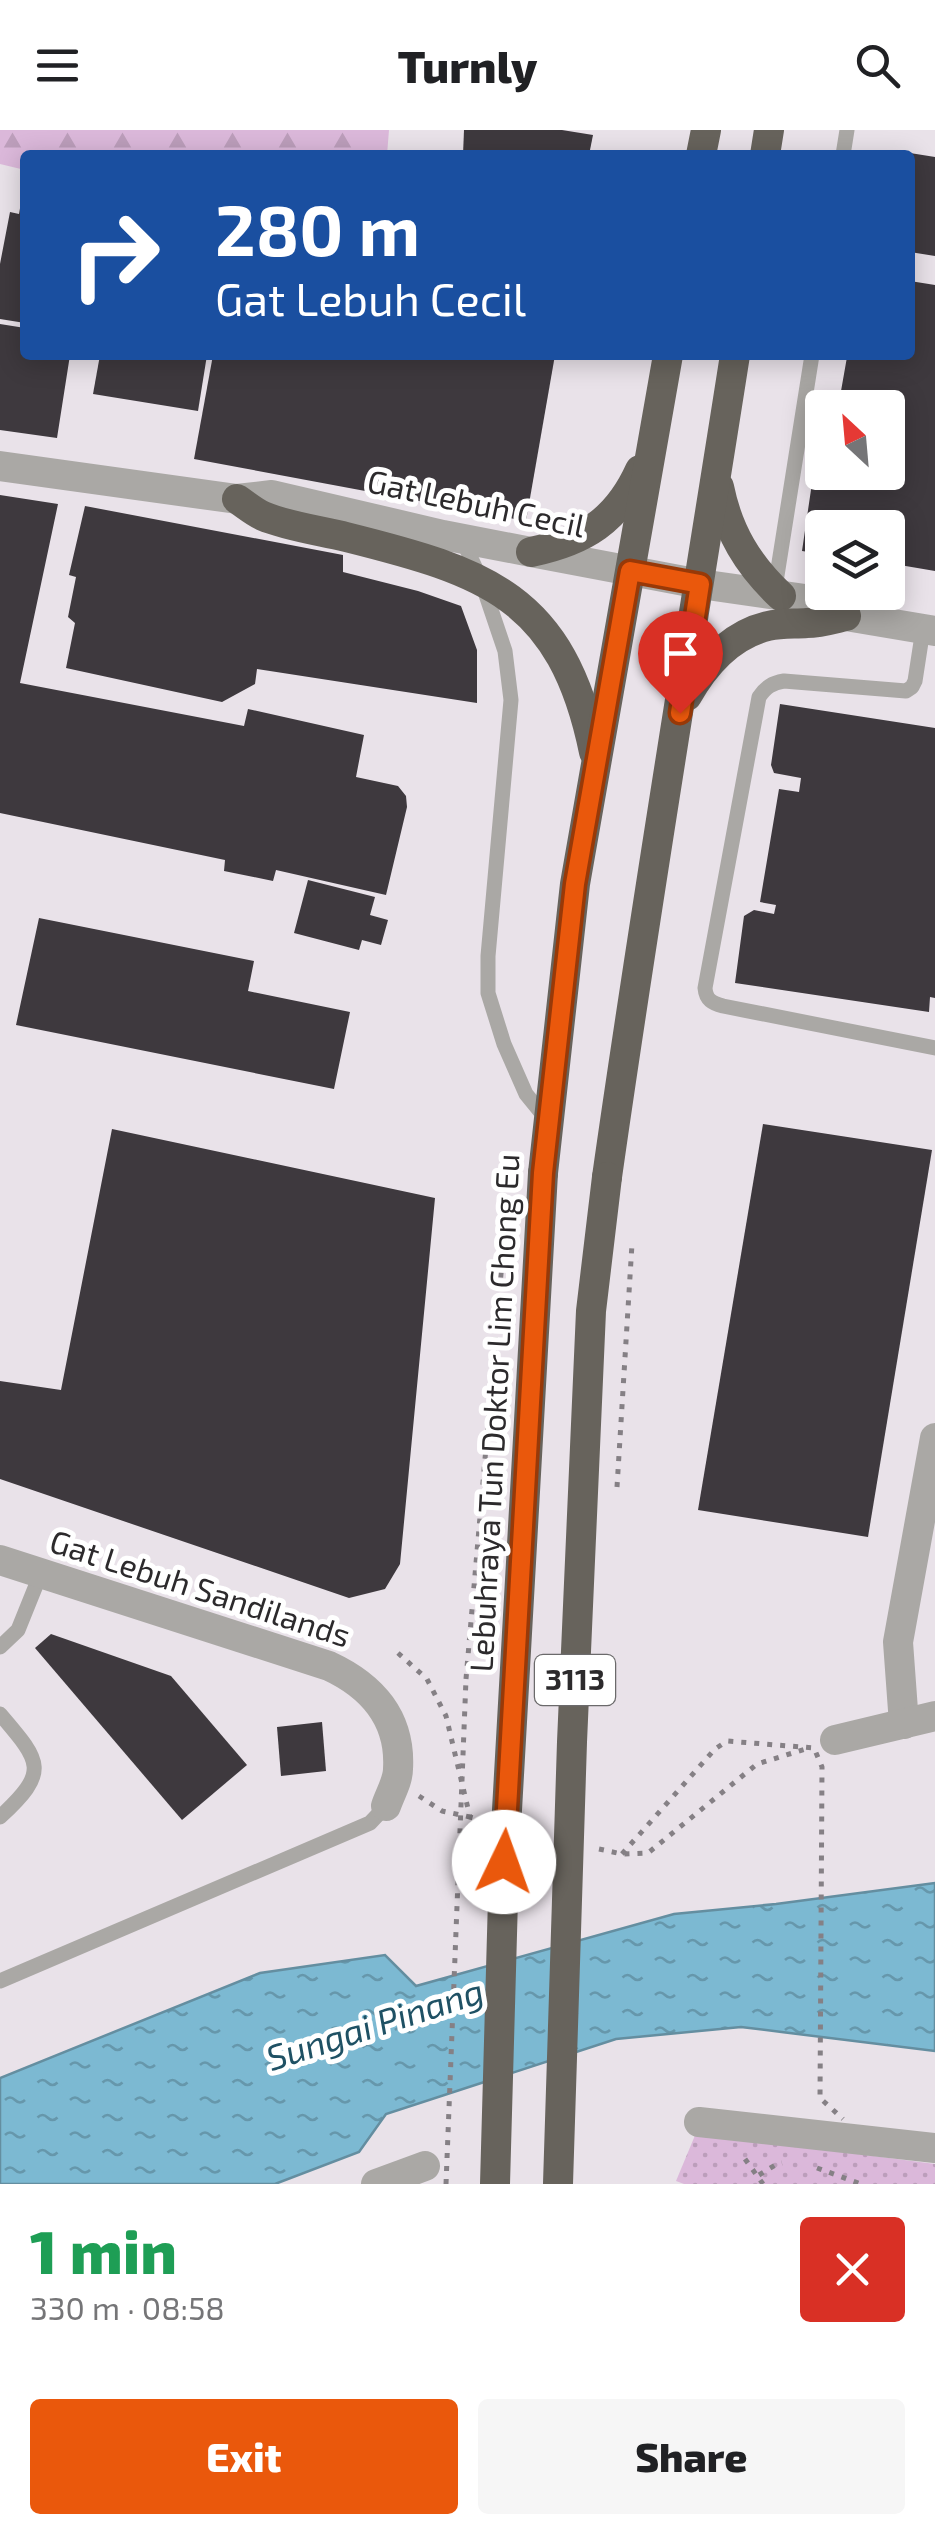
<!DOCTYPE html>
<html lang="en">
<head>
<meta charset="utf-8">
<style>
  :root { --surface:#fff; --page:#f6f6f6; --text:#202124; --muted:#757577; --accent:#ea580c }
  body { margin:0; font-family:"Exo 2",sans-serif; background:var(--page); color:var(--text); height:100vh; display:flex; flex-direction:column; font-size:38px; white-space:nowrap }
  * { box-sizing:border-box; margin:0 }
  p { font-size:32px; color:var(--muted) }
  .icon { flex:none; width:55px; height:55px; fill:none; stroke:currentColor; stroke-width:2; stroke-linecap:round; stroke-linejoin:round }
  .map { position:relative; height:2054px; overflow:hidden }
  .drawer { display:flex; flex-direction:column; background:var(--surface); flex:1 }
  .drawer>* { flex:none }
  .guide { position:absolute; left:20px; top:20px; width:895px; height:210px; border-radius:10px; box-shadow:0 5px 25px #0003; background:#1a4fa0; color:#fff; overflow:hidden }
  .needle { width:65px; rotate:334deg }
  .buttons { position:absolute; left:805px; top:260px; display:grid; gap:20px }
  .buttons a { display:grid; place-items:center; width:100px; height:100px; border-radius:10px; background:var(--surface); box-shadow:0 5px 25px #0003; font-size:50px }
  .pin { position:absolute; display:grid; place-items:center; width:85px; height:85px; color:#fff; margin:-102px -42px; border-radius:50% 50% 50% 0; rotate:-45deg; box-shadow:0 0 10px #0007 }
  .pin .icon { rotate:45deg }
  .me { position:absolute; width:110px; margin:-55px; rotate:3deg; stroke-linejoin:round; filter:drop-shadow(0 0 8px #0008) }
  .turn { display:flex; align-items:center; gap:35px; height:210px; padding:0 30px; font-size:45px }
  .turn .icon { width:130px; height:130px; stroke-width:2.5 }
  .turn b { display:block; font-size:70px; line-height:85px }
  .round { display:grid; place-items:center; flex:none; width:105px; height:105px; border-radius:10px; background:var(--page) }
  .overview { display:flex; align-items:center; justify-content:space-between; height:170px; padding:0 30px }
  h1 { font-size:60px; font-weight:800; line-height:75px; color:#1e9e55 }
  .primary-button { display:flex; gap:20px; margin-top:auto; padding:20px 30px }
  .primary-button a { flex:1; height:115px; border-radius:10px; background:var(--accent); color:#fff; font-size:40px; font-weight:800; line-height:115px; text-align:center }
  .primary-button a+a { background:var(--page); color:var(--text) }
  header { display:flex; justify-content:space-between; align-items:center; height:130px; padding:0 30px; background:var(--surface); font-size:45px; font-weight:800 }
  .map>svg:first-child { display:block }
</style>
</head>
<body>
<header><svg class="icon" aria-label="menu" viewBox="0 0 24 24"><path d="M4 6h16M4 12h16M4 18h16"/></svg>Turnly<svg class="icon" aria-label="search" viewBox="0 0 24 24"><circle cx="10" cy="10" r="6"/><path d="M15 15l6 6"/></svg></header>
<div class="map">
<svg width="935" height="2054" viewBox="0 0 935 2054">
  <defs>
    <pattern id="forest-firs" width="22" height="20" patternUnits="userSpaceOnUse" patternTransform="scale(2.5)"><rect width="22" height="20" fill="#dbb8da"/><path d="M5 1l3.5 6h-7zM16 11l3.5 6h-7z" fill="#bc9ebb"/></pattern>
    <pattern id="park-dots" width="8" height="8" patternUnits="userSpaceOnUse" patternTransform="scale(2.5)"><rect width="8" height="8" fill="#dbb8da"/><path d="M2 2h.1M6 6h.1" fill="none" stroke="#bc9ebb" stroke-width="1.8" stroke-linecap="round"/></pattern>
    <pattern id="water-ripples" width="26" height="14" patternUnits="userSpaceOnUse" patternTransform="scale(2.5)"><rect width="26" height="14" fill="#7cb9d2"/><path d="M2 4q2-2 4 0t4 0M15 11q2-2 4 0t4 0" fill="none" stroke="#6697ab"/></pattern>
  </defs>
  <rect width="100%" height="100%" fill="#e9e2e9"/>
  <polygon fill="url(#forest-firs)" points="0,0 389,0 387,25 25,25 25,40 0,34"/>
  <polygon fill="url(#park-dots)" points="696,2003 935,2034 935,2054 684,2054 676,2051"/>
  <polygon fill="url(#water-ripples)" stroke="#648ea0" stroke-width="2.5" points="935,1753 935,1921 741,1897 616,1909 386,1984 359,2022 275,2054 0,2054 0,1948 260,1843 385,1825 416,1856 674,1784 776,1774"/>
  <g fill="#3e393e">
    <polygon points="464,0 562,0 593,5 589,25 463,25"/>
    <polygon points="910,23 935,27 935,126 910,122"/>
    <polygon points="23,61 25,62 25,193 0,189 0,134 10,82 19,84"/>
    <polygon points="910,151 935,155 935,441 888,433 888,398 822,398 822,424 802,421 812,353 821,348 842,351 843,342 888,342 888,278 838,278 847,227 866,230 867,225 910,225"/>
    <polygon points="0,194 25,198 25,225 70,225 57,308 0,300"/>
    <polygon points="100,225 207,225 198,281 93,264"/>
    <polygon points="213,225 555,225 526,391 194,329"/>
    <polygon points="0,365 58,374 20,553 244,596 248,579 364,605 356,647 398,656 406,666 407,677 386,765 276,740 273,751 224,741 225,730 0,683"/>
    <polygon points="85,376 343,425 343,442 418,461 461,476 477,520 477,573 257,539 255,554 222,572 66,538 75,493 68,487 76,447 69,445"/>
    <polygon points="780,574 935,598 935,868 930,867 929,882 735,853 744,786 754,780 774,784 776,775 760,772 779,659 799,662 801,648 774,643 771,635"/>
    <polygon points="308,750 375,767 370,785 388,790 381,815 362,810 359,820 294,803"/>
    <polygon points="39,788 254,831 248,861 350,882 334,959 16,895"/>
    <polygon points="763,994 932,1020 868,1407 698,1380"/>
    <polygon points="112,999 435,1068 400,1434 385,1459 349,1468 0,1349 0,1251 61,1260"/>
    <polygon points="51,1504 171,1546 247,1635 182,1690 35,1518"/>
    <polygon points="322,1592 326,1641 281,1646 277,1597"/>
  </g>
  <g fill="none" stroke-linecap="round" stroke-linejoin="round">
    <g stroke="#858085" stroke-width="5" stroke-dasharray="5 8" stroke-linecap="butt">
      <polyline points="617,1357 632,1114"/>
      <polyline points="398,1523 427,1549 446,1586 470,1687 477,1689"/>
      <polyline points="466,1549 506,1086 509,1079"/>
      <polyline points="419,1666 442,1681 470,1687"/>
      <polyline points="599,1719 622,1724 648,1723 757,1634 809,1618"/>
      <polyline points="745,2029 763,2054"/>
      <polyline points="817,2038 861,2054"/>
      <polyline points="759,2045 777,2034 782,2033"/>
    </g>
    <g stroke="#aaa8a5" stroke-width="15">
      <polyline points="843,25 847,0"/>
      <polyline points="462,409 481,450 505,521 511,570 488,826 488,863 504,914 526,964 548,991"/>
      <polyline points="775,458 812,225"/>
      <path d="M923 499 915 551 912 557 906 561 784 551C772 553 766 557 759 567L705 858C706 870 712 873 723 876L935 918"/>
      <polyline points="0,1517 18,1500 41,1443"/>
      <path d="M0 1584C41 1632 50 1641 0 1687"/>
      <polyline points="0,1851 370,1693 386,1676"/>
    </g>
    <g stroke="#aaa8a5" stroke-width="30">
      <polyline points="0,336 237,369 272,365 443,405 531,422 700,454 812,470 846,486 935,501"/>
      <path d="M0 1430 329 1536C372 1556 401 1588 398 1639 398 1651 390 1664 386 1676"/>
      <polyline points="904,1594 898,1512 935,1308"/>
      <polyline points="835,1610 935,1586"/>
      <polyline points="699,1992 935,2018"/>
      <polyline points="376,2054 425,2036"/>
    </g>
    <g stroke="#67635c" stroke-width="30">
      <polyline points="701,25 706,0"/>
      <polyline points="765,25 769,0"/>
      <path d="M719 357C728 402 748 435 781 466"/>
      <path d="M237 369C246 375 254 382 263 386 286 396 322 401 346 407 486 442 562 466 594 622"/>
      <path d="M531 422C584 411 617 391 640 340"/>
      <path d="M687 566C705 534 730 505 768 496 781 493 794 494 807 493 820 493 833 489 846 486"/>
      <polyline points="543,1043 575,754 668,225"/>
      <path d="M607 1047C646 772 692 499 735 225"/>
    </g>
    <g stroke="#858085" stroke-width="5" stroke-dasharray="5 8" stroke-linecap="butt">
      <polyline points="622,1724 715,1619 727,1611 814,1618 822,1637 820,1968 843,1989"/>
      <polyline points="446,2054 466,1549"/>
    </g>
    <g stroke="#67635c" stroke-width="30">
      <polyline points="495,2054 504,1733 543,1043"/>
      <polyline points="558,2054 572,1612 591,1181 607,1047"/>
    </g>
  </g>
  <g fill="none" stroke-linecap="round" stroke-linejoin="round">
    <defs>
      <polyline id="route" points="504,1732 543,1043 575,754 630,441 700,454 680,583"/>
    </defs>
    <use href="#route" stroke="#983908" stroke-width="25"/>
    <use href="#route" stroke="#ea580c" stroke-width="18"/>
  </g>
  <g text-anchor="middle" stroke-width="10" stroke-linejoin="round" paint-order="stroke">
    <rect fill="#fff" stroke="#6b6a6b" stroke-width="2.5" x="535" y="1525" width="80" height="50" rx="8"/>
    <g font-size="30" font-weight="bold" fill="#2c2a2c">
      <text x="575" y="1560">3113</text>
    </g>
    <g font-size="32" fill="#2c2a2c" stroke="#fff">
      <text transform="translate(476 374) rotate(12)" y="11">Gat Lebuh Cecil</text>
      <text transform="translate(495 1283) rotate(-87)" y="11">Lebuhraya Tun Doktor Lim Chong Eu</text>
      <text transform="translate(200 1459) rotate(18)" y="11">Gat Lebuh Sandilands</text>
    </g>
    <g font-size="35" font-style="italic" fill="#1f5164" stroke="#fff">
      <text transform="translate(375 1895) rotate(-18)" y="12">Sungai Pinang</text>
    </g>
  </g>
</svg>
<div class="buttons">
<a><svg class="needle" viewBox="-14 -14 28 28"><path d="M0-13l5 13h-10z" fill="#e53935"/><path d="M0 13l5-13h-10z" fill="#757577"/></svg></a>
<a><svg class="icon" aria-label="layers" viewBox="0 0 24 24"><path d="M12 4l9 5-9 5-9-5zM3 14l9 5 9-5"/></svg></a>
</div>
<div class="pin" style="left:680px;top:583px;background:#d93025"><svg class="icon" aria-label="arrive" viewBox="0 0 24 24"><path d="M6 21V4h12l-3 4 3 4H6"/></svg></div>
<svg class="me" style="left:504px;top:1732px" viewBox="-20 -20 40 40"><circle r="19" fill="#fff"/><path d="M0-13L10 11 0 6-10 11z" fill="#ea580c"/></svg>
<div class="guide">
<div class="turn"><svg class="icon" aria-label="right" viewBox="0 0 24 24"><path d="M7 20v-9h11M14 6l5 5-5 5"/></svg><div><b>280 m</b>Gat Lebuh Cecil</div></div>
</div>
</div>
<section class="drawer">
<div class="overview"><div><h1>1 min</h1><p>330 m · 08:58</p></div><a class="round" style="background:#d93025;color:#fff"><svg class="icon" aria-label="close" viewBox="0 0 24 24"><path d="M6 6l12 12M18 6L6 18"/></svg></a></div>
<div class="primary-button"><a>Exit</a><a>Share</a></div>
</section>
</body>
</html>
